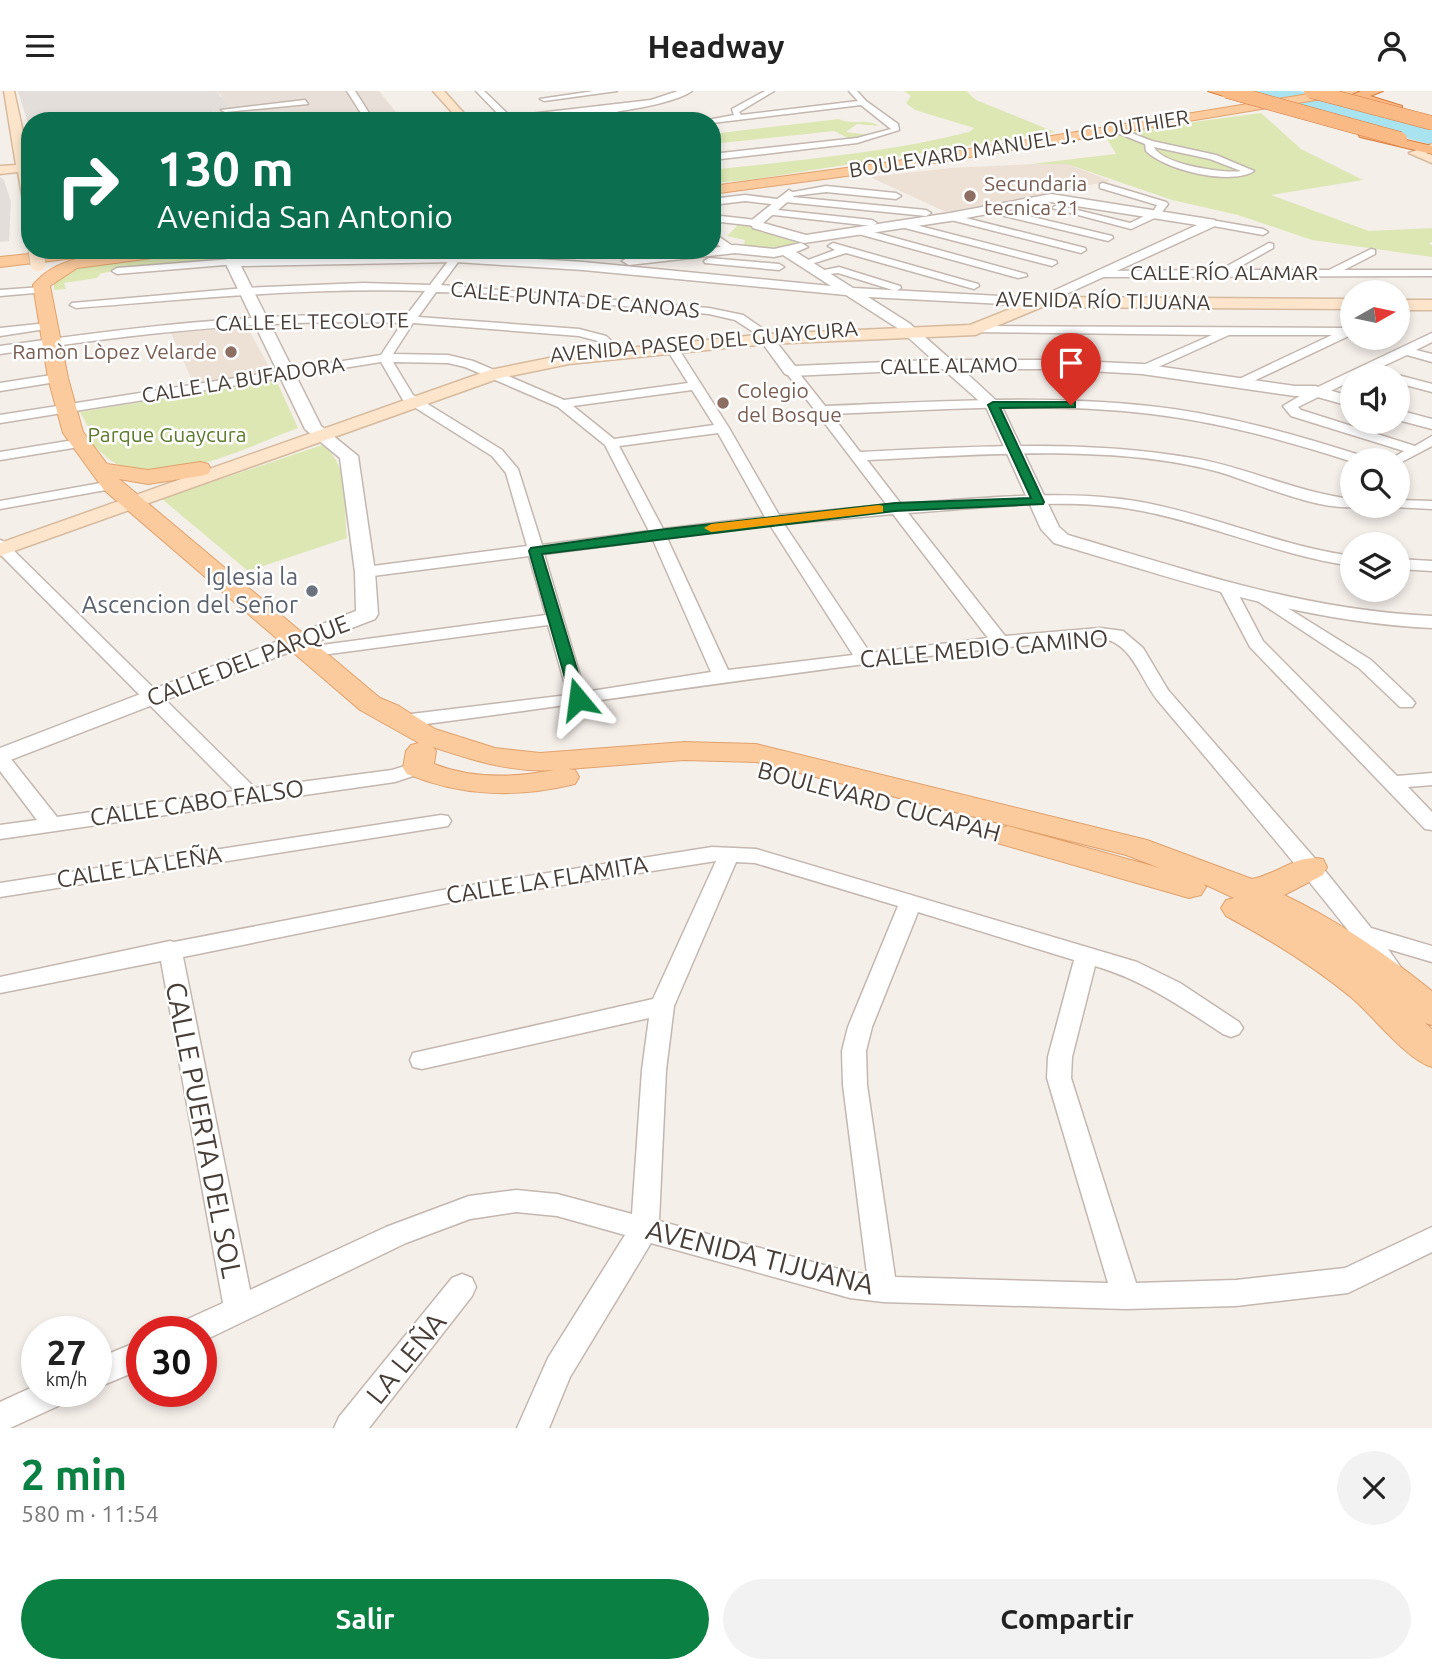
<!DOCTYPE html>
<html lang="es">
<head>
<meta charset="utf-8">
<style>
  :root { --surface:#fff; --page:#f2f2f2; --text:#222; --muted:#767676; --accent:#0b8043 }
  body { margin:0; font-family:Ubuntu,sans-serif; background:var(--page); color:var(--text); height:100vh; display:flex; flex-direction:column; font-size:26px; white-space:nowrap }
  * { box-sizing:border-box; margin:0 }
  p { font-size:23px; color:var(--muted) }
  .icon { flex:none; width:38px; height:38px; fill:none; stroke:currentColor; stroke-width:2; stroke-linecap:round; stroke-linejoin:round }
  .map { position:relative; height:1337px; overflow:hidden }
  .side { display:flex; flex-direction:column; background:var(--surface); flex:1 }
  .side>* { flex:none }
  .hud { position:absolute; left:21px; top:21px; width:700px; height:147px; border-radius:28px; box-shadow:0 4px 10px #0003; background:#0b6e4f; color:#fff; overflow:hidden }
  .needle { width:46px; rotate:81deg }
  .tools { position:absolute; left:1340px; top:189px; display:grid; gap:14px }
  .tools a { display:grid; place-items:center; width:70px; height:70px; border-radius:50%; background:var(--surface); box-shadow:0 4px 10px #0003; font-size:35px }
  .speed { position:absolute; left:21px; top:1225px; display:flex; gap:14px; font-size:35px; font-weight:700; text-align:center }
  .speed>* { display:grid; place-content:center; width:91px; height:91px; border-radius:50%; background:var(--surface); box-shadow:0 4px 10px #0003; line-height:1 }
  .speed small { font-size:18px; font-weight:400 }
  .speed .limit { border:10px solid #d22; background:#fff; color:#111 }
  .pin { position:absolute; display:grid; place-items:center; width:60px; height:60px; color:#fff; margin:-72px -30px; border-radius:50% 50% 50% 0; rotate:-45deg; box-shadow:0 0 7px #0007 }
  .pin .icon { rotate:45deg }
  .me { position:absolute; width:77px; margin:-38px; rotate:344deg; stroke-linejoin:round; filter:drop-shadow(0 0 5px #0008) }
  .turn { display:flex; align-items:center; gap:24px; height:147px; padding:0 21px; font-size:32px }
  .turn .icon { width:91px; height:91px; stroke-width:2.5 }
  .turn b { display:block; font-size:49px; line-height:60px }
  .round { display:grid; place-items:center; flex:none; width:74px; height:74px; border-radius:37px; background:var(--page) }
  .headline { display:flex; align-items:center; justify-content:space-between; height:119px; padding:0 21px }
  h1 { font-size:42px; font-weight:700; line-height:52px; color:var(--accent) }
  .primary-button { display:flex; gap:14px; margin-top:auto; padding:14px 21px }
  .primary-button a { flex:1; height:80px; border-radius:42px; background:var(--accent); color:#fff; font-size:28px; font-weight:700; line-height:80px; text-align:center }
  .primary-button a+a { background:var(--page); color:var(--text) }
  header { display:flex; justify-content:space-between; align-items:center; height:91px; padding:0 21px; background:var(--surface); font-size:32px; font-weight:700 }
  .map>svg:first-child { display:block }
</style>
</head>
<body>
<header><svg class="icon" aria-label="menu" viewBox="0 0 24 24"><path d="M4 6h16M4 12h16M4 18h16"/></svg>Headway<svg class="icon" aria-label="person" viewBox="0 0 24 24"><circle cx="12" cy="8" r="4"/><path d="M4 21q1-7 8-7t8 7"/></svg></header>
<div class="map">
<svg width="1432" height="1337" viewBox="0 0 1432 1337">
  <rect width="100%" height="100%" fill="#f5efea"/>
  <polygon fill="#e8e0d8" points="216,0 379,0 403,30 222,30 212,19 222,5"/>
  <g fill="#e4dedb">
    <polygon points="18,0 216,0 229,15 212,20 222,30 30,30 30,39"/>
    <polygon points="0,86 4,89 11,111 9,150 0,151"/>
  </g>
  <g fill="#ede0d5">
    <polygon points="1031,73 1067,73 1111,90 946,121 870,86 951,77"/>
    <polygon points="247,236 272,281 194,294 171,242"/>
  </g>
  <g fill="#dce7b4">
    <path d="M904 0H966L976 9 1055 41 749 89 712 92V79C798 69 885 62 969 41L974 37 915 19 906 12 911 5Z"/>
    <polygon points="1261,22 1301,58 1363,89 1271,104 1369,140 1432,137 1432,151 1429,152 1432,155 1432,166 1312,149 1238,124 1172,109 1067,73 1031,73 1116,63 1104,43"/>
    <path d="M839 28C853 35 866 26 879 35L857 33 846 41 871 44 848 47 834 40 712 53V43Z"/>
    <polygon points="742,130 804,148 806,152 795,159 743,158 745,149 727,145"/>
    <path d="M202 159H317L324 165 231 170 108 181 100 183 97 187 64 192 66 198 54 199V188C74 167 170 163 202 159Z"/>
    <path d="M276 289 298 337C247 356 180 391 126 377 113 374 100 360 91 352L93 345 80 321Z"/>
    <path d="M322 354C351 373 343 416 347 447L248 480 162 408Z"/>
  </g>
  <polygon fill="#e3e0de" points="471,159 555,159 557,162 567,161 580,172 463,164"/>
  <polygon fill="#a9e3ef" points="1239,0 1300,0 1432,35 1432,54"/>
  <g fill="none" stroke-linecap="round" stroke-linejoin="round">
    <defs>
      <g id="minor">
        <polygon points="347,0 355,0 374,30 366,30"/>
        <polygon points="476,0 484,0 511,26 511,30 505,30"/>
        <polygon points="594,0 617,0 544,10 540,8"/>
        <polygon points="765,0 774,0 739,21 741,24 858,10 849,0 857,0 866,10 898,33 899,39 857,52 712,69 712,63 857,47 891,38 861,14 712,32 702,30 734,24 732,18"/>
        <polygon points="305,9 308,13 225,21 221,19"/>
        <polygon points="609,16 612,16 630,30 620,30 606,20"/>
        <path d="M1116 36 1152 50 1216 64 1254 80C1231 95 1165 79 1146 60L1145 53 1113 40ZM1154 56 1210 68 1241 80C1223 83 1161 73 1154 56Z"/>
        <polygon points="1103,92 1166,111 1168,113 1159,125 1131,138 1052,117 1057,114 1130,132 1153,121 1157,114 1100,97 1100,93"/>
        <polygon points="826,95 896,102 901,105 896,108 826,101 793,105 788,102"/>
        <polygon points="745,104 777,108 782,105 926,119 931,122 926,125 785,111 780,114 745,110 712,114 712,108"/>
        <polygon points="991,116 1112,145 1113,147 1108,150 988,121 988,117"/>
        <polygon points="768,118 872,129 877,132 872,135 765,123 763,121"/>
        <polygon points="950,123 1085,157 1086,159 1081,162 947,128 945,126"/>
        <polygon points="712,124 756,129 761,132 756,135 712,130"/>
        <polygon points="1211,129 1263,138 1268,141 1263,144 1208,134 1208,130"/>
        <polygon points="904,131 1056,170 1057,172 1052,175 901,136 901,132"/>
        <polygon points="859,137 1026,183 1027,185 1018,187 855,142 855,138"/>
        <polygon points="712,141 734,156 734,160 726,160 712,149"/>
        <polygon points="833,152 978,193 979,195 974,198 846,162 805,175 800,172 835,159 828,155"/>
        <polygon points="1269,152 1273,153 1273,157 1234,179 1329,179 1371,158 1375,159 1375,163 1344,179 1432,179 1432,185 1100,186 1095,183 1100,180 1220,179"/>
        <polygon points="318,159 328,159 340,167 335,170 321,166"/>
        <path d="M456 164 461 167 441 194 709 217 743 224 766 240V244H758L735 229 709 223 482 202 436 201 418 226 579 238 606 245 625 262 615 265 598 250 579 245 413 232 393 263 448 264 473 270 564 309 688 292 666 257 676 254 729 337 779 424 887 414 785 280 791 276 795 277 825 315C932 311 1041 303 1149 315 1223 323 1295 343 1366 366L1368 369 1353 371C1287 350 1220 331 1151 323 1045 310 937 319 831 323L860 361C970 356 1083 348 1192 367 1247 376 1297 402 1353 408V415H1358C1325 423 1253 391 1219 381 1115 352 974 364 867 369L901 413C978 408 1066 397 1141 411 1213 424 1280 455 1353 465V475C1280 465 1214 434 1142 420 1069 405 982 417 908 422L1005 545 1100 537 1123 540 1143 557 1168 599 1318 771 1371 837 1432 855V871L1388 858 1402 878 1399 884 1391 886 1383 884C1311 790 1235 701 1159 611 1140 589 1133 551 1100 547 866 568 636 606 403 636L396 634 394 630 403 624 568 604 548 534 307 566 298 561 307 556 546 524 529 465 365 486 357 481 365 476 527 455 506 382 492 365 403 309 381 271 0 332V324L381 264 402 232C267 227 133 243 0 263V255C134 236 270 219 406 225L425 200C308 196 192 208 76 217L70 214 72 212 245 197 363 192 430 194 452 165ZM393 271 448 272 465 276 558 316 605 354 649 440 542 454 518 378 502 359 413 304ZM692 299 714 334 614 348 573 315ZM718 342 765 426 663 438 619 355ZM893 423 988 547 870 562 784 433ZM770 434 853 564 728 579 667 447ZM653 449 711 581 585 601 544 463Z"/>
        <polygon points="709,167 779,173 784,176 779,179 705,172 704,170"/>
        <polygon points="232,168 236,169 236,173 117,183 112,180 117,177"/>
        <polygon points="839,176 900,195 901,197 896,200 838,182 820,184 815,181"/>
        <polygon points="42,196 47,199 46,201 0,205 0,199"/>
        <polygon points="48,232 52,233 52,237 0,245 0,237"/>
        <polygon points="975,235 1348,237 1352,239 1353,243 1241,296 1237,295 1237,289 1332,244 1229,244 1145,282 1141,281 1141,275 1212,244 971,241 971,237"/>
        <polygon points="1432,242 1432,251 1416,259 1432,263 1432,271 1407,264 1362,285 1353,285 1353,289 1298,316 1301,319 1415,355 1432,345 1432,355 1398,373 1398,369 1389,369 1404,360 1291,325 1283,315 1303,303"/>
        <polygon points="58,283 62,284 62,290 0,300 0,292"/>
        <polygon points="1398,284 1432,293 1432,301 1398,292 1398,285 1394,285"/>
        <polygon points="80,348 87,352 85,355 0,369 0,361"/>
        <polygon points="112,390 119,394 117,397 0,418 0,410"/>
        <polygon points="1398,409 1432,410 1432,418 1393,416 1398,415"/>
        <polygon points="0,449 5,451 255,697 392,679 418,671 428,677 425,681 395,691 0,748 0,734 37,729 0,680 0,661 7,663 57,726 235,700 0,463"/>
        <polygon points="1398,468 1432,470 1432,480 1398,478"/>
        <polygon points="1227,492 1235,497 1263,550 1397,685 1432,682 1432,694 1408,696 1432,721 1432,739 1425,738 1250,556 1219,497"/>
        <polygon points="1265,503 1371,569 1412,608 1415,612 1412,616 1400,616 1359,577 1259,511 1257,508 1259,505"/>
        <polygon points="441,724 448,725 451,730 448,735 0,806 0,792"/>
        <path d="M712 756 756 758 1137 871 1180 892 1239 931 1243 937 1239 943 1231 946 1223 943C1182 916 1143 889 1095 875L1072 966 1071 987 1136 1192 1236 1189 1345 1177 1432 1136V1161L1348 1202 1236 1215 1126 1218 883 1211 850 1207 651 1152 570 1286 549 1337H517L548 1267 625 1144 557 1125 516 1121 470 1128 406 1152 201 1251V1241H176L181 1231 223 1212 161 870 0 902V886L170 850 174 851 453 797ZM716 770 653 908 422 960 413 962 410 969 413 976 422 978 649 927 642 979 632 1123 557 1103 516 1099 469 1105 386 1136 250 1199 183 866 453 811ZM736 771 755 772 898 815 848 936 842 960 843 994 867 1183 850 1181 659 1130 666 979 674 915ZM918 821 1074 869 1048 966 1047 987 1108 1192 895 1186 867 994 866 960 872 936Z"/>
        <polygon points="462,1183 472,1187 476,1196 472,1205 369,1337 334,1337 339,1326 452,1187"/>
        <polygon points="142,1249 142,1278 96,1297 96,1268"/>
        <polygon points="37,1294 37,1300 73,1300 69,1310 10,1337 0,1337 0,1311"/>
      </g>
      <g id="tertiary">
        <path d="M678 0H692C660 22 533 30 491 30L496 27 651 9Z"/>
        <path d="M789 99 795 103 793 106 763 132 806 144 950 122 1051 103 1215 129V135L1040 215 868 206 909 232 951 269H1055L1142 273 1295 295H1315L1353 306V316L1314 305H1295L1142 283 1055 278H962L1001 314 1059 436 1068 444C1191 480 1302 519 1432 525V537C1299 531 1180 489 1054 452L1041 438 986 316 943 278 791 285 785 283 755 242 762 238 767 239 795 275 933 269 899 238 846 204 583 179 456 171 241 175 321 335 358 365 375 481 378 523 375 528 0 673V657L356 520 355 481 340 367 305 338 225 171 227 168 456 163 583 171 831 195 783 164 774 166 735 162 629 174 622 170 629 166 712 159V157L735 154 774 158 801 152 808 156 796 161 853 197 1038 207 1197 134 1051 111 950 130 804 152 753 137 750 132 752 129Z"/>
        <polygon points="1398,319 1432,328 1432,338 1398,329"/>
      </g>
      <g id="secondary">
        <polygon points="4,0 14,0 30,73 30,120 24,116 18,81 0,83 0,75 16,74"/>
        <polygon points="433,0 444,0 471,30 460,30"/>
        <polygon points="1432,53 1432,60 1426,62 1432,64 1432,72 1409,62"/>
        <polygon points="1040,206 1353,208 1353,218 1042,216 975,244 767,253 569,273 500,287 0,465 0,452 490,279 569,263 767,243 970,234"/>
        <rect x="1398" y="209" width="34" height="10"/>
      </g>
      <g id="primary">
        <polygon points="1327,0 1358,0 1352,3 891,79 712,103 712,95 891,71"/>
        <polygon points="68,159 75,161 77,164 75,167 0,176 0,166"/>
        <path d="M138 159H183L175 164 77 177 50 195 68 287 83 341 107 373 148 379 200 371 208 373 211 378 208 383 200 385 148 393 119 388 380 607 399 615 435 638 495 657 540 662 684 651 756 653 1147 749 1252 788C1278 783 1298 762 1323 768L1327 776 1323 784 1284 804C1337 829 1386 863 1432 900V934L1425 932 1432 938V976C1407 969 1374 926 1352 907 1313 875 1271 849 1226 825L1221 817 1226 809 1234 807 1204 793 1206 796 1201 804 1189 807 997 752 992 745 997 738 1008 735 1160 777 1126 764 756 671 684 669 568 678 575 679 579 686 575 693C517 707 463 706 407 683L403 677 406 660 411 654 419 652 360 619 104 399 63 342 48 287 33 194C58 163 102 164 138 159ZM433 656C472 669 512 682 554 679 513 687 472 688 434 673L436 660Z"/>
      </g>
      <g id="trunk">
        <polygon points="1208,0 1228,0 1268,13 1262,17"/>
        <polygon points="1383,0 1370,5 1402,15 1402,21 1392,21 1350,5 1361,0"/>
        <polygon points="1365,39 1432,55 1432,63 1360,46 1358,43"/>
      </g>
    </defs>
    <use href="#minor" stroke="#c3b7b0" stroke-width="3"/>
    <use href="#tertiary" stroke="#c3b7b0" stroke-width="3"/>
    <use href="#secondary" stroke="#d6ba9e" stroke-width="3"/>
    <use href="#primary" stroke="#e1a26c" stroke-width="2"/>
    <use href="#trunk" stroke="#d97c3f" stroke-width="2"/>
    <use href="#minor" fill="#fff" fill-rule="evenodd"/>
    <use href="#tertiary" fill="#fff" fill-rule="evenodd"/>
    <use href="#secondary" fill="#fde5cc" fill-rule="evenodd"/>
    <use href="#primary" fill="#fbca9d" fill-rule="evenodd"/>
    <use href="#trunk" fill="#faba86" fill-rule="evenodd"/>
    <defs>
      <polyline id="secondary-bridge" points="36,159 38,173"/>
      <g id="trunk-bridge">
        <polyline points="1227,0 1400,48"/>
        <polyline points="1311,0 1432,32"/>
      </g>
    </defs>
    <use href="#secondary-bridge" stroke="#d6ba9e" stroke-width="17" stroke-linecap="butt"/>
    <use href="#trunk-bridge" stroke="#d97c3f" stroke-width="15" stroke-linecap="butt"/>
    <use href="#secondary-bridge" stroke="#fde5cc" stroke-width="15"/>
    <use href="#trunk-bridge" stroke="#faba86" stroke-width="14"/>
  </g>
  <polygon fill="#0b8043" stroke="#07532c" stroke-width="2" points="1071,311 1075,311 1075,316 1000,317 1044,411 1043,413 895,420 542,463 586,608 578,612 571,608 529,460 531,457 658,439 895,412 1031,407 988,314 993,311"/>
  <polygon fill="#f59e0b" points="879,414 883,415 883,421 711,441 704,437 711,433"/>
  <g fill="#8d6e63" stroke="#fff" stroke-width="2.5">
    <circle cx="970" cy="105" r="7"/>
    <circle cx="231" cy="261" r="7"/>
    <circle cx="723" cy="312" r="7"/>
  </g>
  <circle fill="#6b7280" stroke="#fff" stroke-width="2.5" cx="312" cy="500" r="7"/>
  <g text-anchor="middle" stroke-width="5" stroke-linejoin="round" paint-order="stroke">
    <g font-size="21" fill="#483e38" stroke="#fff">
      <text transform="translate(1019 53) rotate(-9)" y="7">BOULEVARD MANUEL J. CLOUTHIER</text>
      <text x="1224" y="189">CALLE RÍO ALAMAR</text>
      <text transform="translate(575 209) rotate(5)" y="7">CALLE PUNTA DE CANOAS</text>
      <text transform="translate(1103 210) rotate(1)" y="7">AVENIDA RÍO TIJUANA</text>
      <text transform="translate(312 231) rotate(-1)" y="7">CALLE EL TECOLOTE</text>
      <text transform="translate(704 251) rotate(-5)" y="7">AVENIDA PASEO DEL GUAYCURA</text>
      <text transform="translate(949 275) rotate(-1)" y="7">CALLE ALAMO</text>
      <text transform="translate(243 289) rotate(-9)" y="7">CALLE LA BUFADORA</text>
    </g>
    <g font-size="21" fill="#785e54" stroke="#fff" text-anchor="start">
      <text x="984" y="100">Secundaria<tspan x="984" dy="24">tecnica 21</tspan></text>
      <text x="217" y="268" text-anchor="end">Ramòn Lòpez Velarde</text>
      <text x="737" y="307">Colegio<tspan x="737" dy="24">del Bosque</tspan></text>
    </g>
    <g font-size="21" fill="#5c792c" stroke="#fff">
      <text x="167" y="351">Parque Guaycura</text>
    </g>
    <g font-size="24" fill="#5b616d" stroke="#fff" text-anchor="end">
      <text x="298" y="494">Iglesia la<tspan x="298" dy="28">Ascencion del Señor</tspan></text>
    </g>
    <g font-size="24" fill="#483e38" stroke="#fff">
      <text transform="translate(984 558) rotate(-5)" y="8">CALLE MEDIO CAMINO</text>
      <text transform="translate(248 570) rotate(-21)" y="8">CALLE DEL PARQUE</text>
      <text transform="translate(879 711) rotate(15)" y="8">BOULEVARD CUCAPAH</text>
      <text transform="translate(197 712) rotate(-8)" y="8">CALLE CABO FALSO</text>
      <text transform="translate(139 776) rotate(-9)" y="8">CALLE LA LEÑA</text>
      <text transform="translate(547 789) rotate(-9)" y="8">CALLE LA FLAMITA</text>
    </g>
    <g font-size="28" fill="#483e38" stroke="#fff">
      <text transform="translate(204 1039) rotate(79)" y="10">CALLE PUERTA DEL SOL</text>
      <text transform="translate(760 1166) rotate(14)" y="10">AVENIDA TIJUANA</text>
      <text transform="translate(406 1267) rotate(-51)" y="10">LA LEÑA</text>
    </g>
  </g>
</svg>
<div class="tools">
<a><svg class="needle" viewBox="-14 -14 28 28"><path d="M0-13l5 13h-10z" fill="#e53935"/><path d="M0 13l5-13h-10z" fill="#767676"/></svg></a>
<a><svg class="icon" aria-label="sound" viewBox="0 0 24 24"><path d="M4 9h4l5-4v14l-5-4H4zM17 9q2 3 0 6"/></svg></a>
<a><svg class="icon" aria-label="search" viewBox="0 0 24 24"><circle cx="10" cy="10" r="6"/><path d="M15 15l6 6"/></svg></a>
<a><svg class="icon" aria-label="layers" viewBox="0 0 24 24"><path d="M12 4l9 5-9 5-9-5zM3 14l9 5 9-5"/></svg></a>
</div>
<div class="speed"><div>27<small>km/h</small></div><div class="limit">30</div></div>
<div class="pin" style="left:1071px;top:314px;background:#d93025"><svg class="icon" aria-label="arrive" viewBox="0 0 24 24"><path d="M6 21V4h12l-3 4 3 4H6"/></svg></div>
<svg class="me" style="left:578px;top:608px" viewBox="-20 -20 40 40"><path d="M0-17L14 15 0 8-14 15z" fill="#0b8043" stroke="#fff" stroke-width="4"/></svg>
<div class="hud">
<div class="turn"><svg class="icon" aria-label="right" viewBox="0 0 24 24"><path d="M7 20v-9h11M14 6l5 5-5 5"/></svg><div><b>130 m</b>Avenida San Antonio</div></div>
</div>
</div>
<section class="side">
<div class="headline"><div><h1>2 min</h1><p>580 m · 11:54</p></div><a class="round"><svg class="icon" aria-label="close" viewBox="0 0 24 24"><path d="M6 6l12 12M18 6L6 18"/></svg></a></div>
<div class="primary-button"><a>Salir</a><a>Compartir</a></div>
</section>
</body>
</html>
